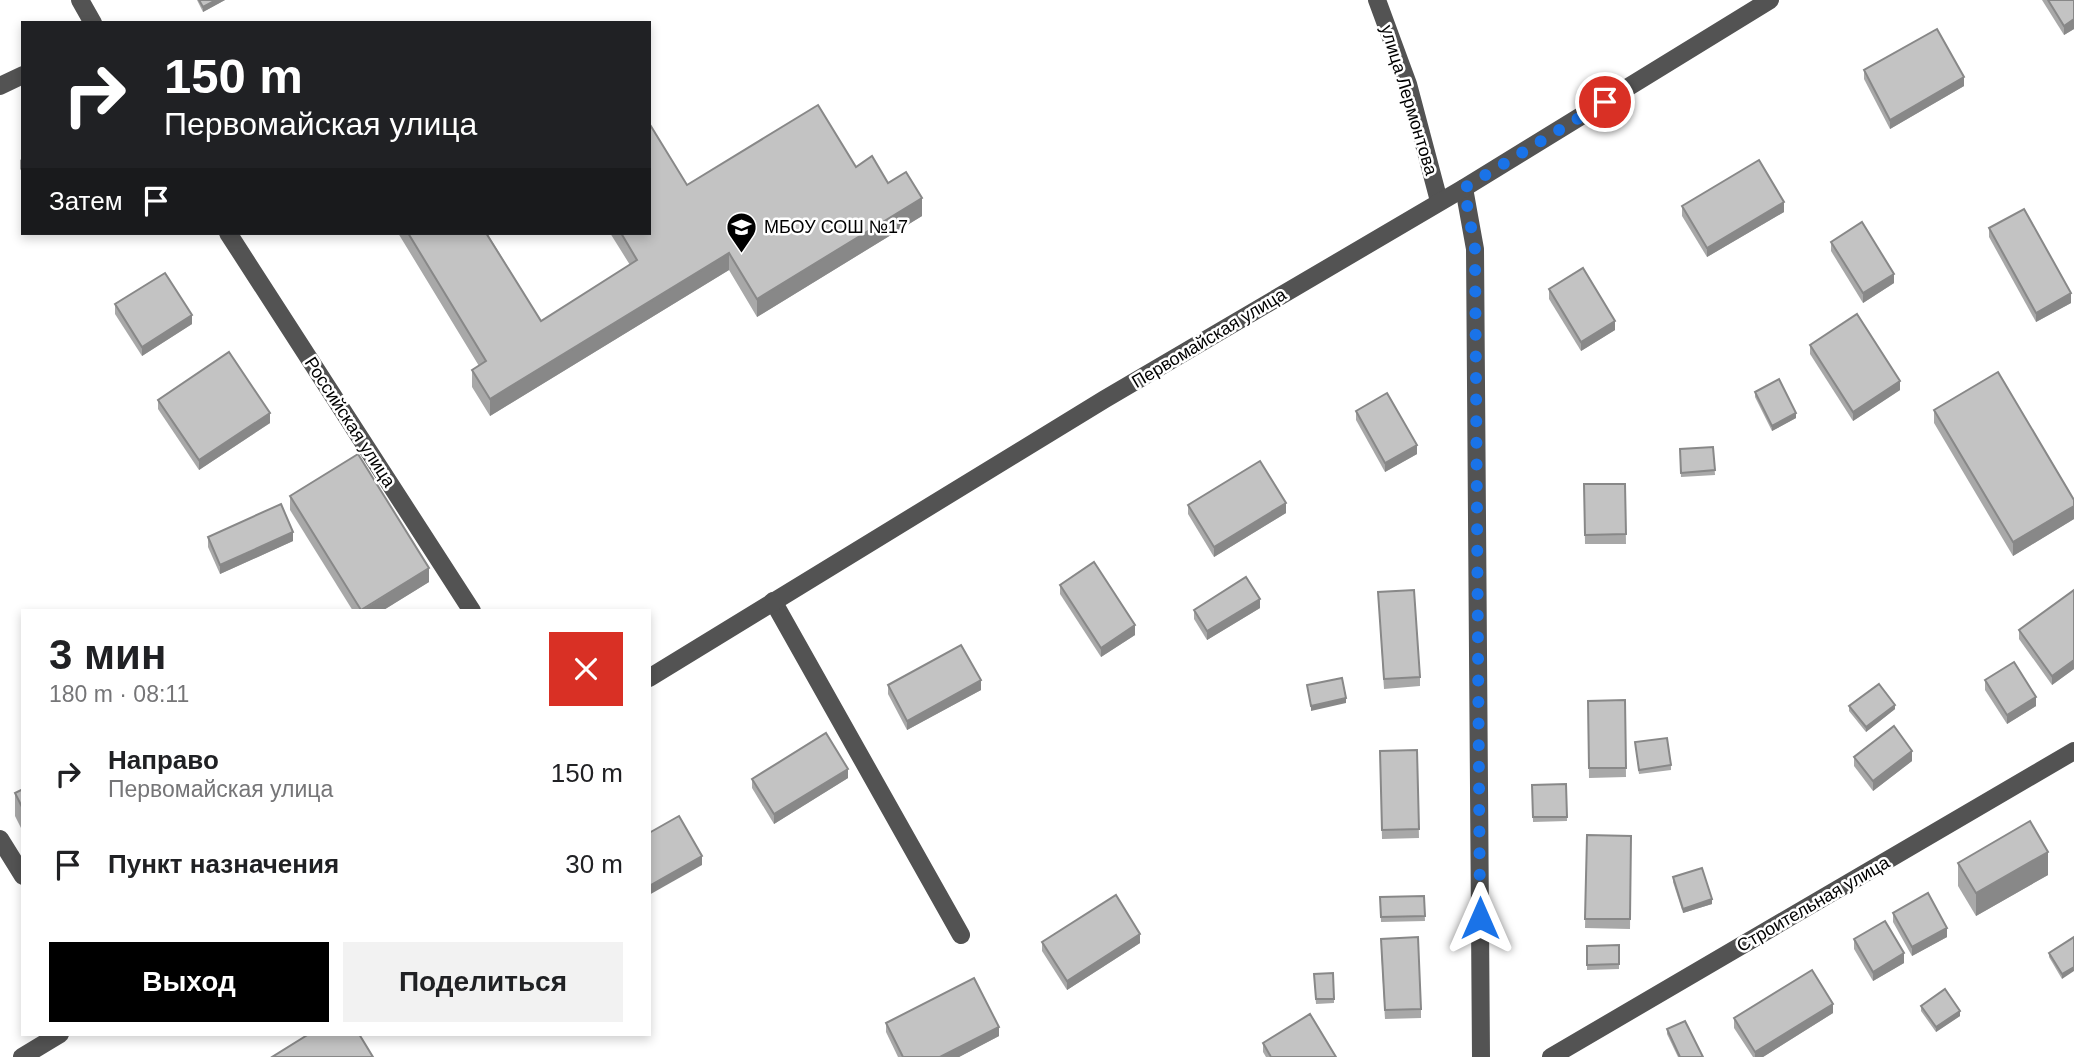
<!DOCTYPE html>
<html lang="ru">
<head>
<meta charset="utf-8">
<style>
  :root { --surface:#fff; --page:#f2f2f2; --text:#202124; --muted:#757577; --accent:#000 }
  body { margin:0; font-family:Helvetica,sans-serif; background:var(--page); color:var(--text); height:100vh; display:flex; flex-direction:column; font-size:26px; white-space:nowrap }
  * { box-sizing:border-box; margin:0 }
  p { font-size:23px; color:var(--muted) }
  .icon { flex:none; width:38px; height:38px; fill:none; stroke:currentColor; stroke-width:2; stroke-linecap:round; stroke-linejoin:round }
  .map { position:relative; flex:1; overflow:hidden }
  .drawer { position:absolute; left:21px; top:609px; width:630px; height:427px; display:flex; flex-direction:column; background:var(--surface); border-radius:0px; box-shadow:0 4px 10px #0003 }
  .drawer>* { flex:none }
  .top-card { position:absolute; left:21px; top:21px; width:630px; height:214px; border-radius:0px; box-shadow:0 4px 10px #0003; background:#202124; color:#fff; overflow:hidden }
  .pin { position:absolute; display:grid; place-items:center; width:60px; height:60px; color:#fff; margin:-30px; border:4px solid #fff; border-radius:50%; box-shadow:0 2px 7px #0007 }
  .me { position:absolute; width:77px; margin:-38px; rotate:0deg; stroke-linejoin:round; filter:drop-shadow(0 0 5px #0008) }
  .turn { display:flex; align-items:center; gap:24px; height:147px; padding:0 28px; font-size:32px }
  .turn .icon { width:91px; height:91px; stroke-width:2.5 }
  .turn b { display:block; font-size:49px; line-height:60px }
  .then { display:flex; align-items:center; height:66px; padding:0 28px; background:#0003; gap:14px; font-size:26px }
  .round { display:grid; place-items:center; flex:none; width:74px; height:74px; border-radius:0px; background:var(--page) }
  .overview { display:flex; align-items:center; justify-content:space-between; height:119px; padding:0 28px }
  h1 { font-size:42px; font-weight:700; line-height:52px }
  .action { display:flex; gap:14px; margin-top:auto; padding:14px 28px }
  .action a { flex:1; height:80px; border-radius:0px; background:var(--accent); color:#fff; font-size:28px; font-weight:700; line-height:80px; text-align:center }
  .action a+a { background:var(--page); color:var(--text) }
  ul { padding:0; list-style:none }
  li { display:flex; align-items:center; gap:21px; height:91px; padding:0 28px }
  li div { flex:1 }
  li b { display:block; font-size:26px }
  li em { font-style:normal }
  .map>svg:first-child { display:block }
</style>
</head>
<body>
<div class="map">
<svg width="2074" height="1057" viewBox="0 0 2074 1057">
  <rect width="100%" height="100%" fill="#fff"/>
  <g fill="none" stroke-linecap="round" stroke-linejoin="round">
    <g stroke="#535353" stroke-width="18">
      <polyline points="80,0 93,23"/>
      <polyline points="1377,0 1408,84 1439,201"/>
      <polyline points="0,86 23,75"/>
      <polyline points="1464,188 1475,249 1481,1057"/>
      <polyline points="228,233 472,611"/>
      <polyline points="773,601 961,935"/>
      <polyline points="649,678 1105,399 1464,188 1770,0"/>
      <polyline points="0,839 23,876"/>
      <polyline points="22,1057 60,1034"/>
      <polyline points="1551,1057 2074,751"/>
    </g>
  </g>
  <g fill="#a8a8a8">
    <polygon points="197,0 225,0 203,12"/>
    <polygon points="2042,0 2074,0 2074,29 2064,35"/>
    <polygon points="1864,70 1964,86 1890,129 1864,79"/>
    <polygon points="23,158 23,173 20,169 20,160"/>
    <polygon points="856,167 888,183 922,216 757,317 729,270 490,416 472,387 472,370 479,366 398,233 487,233 541,321 630,265 610,233 649,233 687,185"/>
    <polygon points="1682,206 1784,212 1707,257 1682,216"/>
    <polygon points="1989,228 2071,303 2036,322 1989,237"/>
    <polygon points="1831,242 1894,283 1863,303 1831,251"/>
    <polygon points="1549,289 1615,330 1581,351 1549,299"/>
    <polygon points="115,304 192,324 142,356 115,314"/>
    <polygon points="1810,345 1900,390 1853,421 1810,354"/>
    <polygon points="1755,392 1796,418 1772,431 1755,397"/>
    <polygon points="158,400 270,423 199,470 158,409"/>
    <polygon points="1934,410 2074,506 2074,519 2013,556 1934,423"/>
    <polygon points="1356,411 1417,454 1385,472 1356,420"/>
    <polygon points="1713,447 1715,475 1681,477 1680,449"/>
    <polygon points="1584,484 1625,484 1626,544 1585,544"/>
    <polygon points="290,496 429,582 382,611 353,611 290,510"/>
    <polygon points="1188,505 1286,513 1214,557 1188,514"/>
    <polygon points="208,537 293,541 220,574 208,547"/>
    <polygon points="1060,585 1135,635 1101,657 1060,594"/>
    <polygon points="2074,590 2074,669 2052,685 2019,639 2019,630"/>
    <polygon points="1378,592 1420,677 1420,686 1384,689"/>
    <polygon points="1260,608 1207,640 1194,619 1194,610"/>
    <polygon points="1985,680 2036,706 2007,724 1985,690"/>
    <polygon points="888,685 981,690 907,730 888,694"/>
    <polygon points="1625,700 1626,777 1589,778 1588,701"/>
    <polygon points="1849,706 1895,709 1866,732 1849,711"/>
    <polygon points="1635,742 1671,765 1671,770 1639,774"/>
    <polygon points="1417,750 1419,838 1382,839 1380,751"/>
    <polygon points="1854,757 1912,761 1873,791 1854,766"/>
    <polygon points="848,778 774,824 752,788 752,779"/>
    <polygon points="1566,784 1567,821 1533,822 1532,785"/>
    <polygon points="23,789 23,832 15,816 15,793"/>
    <polygon points="1587,835 1631,836 1630,929 1585,928"/>
    <polygon points="1958,863 2048,875 1976,916 1958,886"/>
    <polygon points="1673,877 1712,904 1683,913 1673,882"/>
    <polygon points="1424,896 1425,921 1381,922 1380,897"/>
    <polygon points="1893,913 1947,937 1912,956 1893,922"/>
    <polygon points="2074,937 2062,979 2049,957 2049,953"/>
    <polygon points="1854,939 1904,963 1873,981 1854,949"/>
    <polygon points="1042,942 1140,943 1067,990 1042,951"/>
    <polygon points="1619,945 1619,969 1587,970 1587,946"/>
    <polygon points="1381,949 1421,1009 1421,1018 1385,1019"/>
    <polygon points="1314,974 1334,999 1334,1003 1316,1004"/>
    <polygon points="1921,1006 1960,1016 1936,1032 1921,1011"/>
    <polygon points="1833,1013 1763,1057 1753,1057 1734,1028 1734,1018"/>
    <polygon points="886,1023 999,1036 959,1057 898,1057 886,1032"/>
    <polygon points="1667,1029 1703,1057 1678,1057 1667,1034"/>
    <polygon points="1263,1043 1336,1057 1266,1057 1263,1052"/>
  </g>
  <g fill="#888">
    <polygon points="216,0 225,0 203,12 203,7"/>
    <polygon points="2074,19 2074,29 2064,35 2064,26"/>
    <polygon points="1964,77 1964,86 1890,129 1890,120"/>
    <polygon points="922,198 922,216 757,317 757,299"/>
    <polygon points="1784,202 1784,212 1707,257 1707,248"/>
    <polygon points="729,253 729,270 490,416 490,399"/>
    <polygon points="1894,274 1894,283 1863,303 1863,293"/>
    <polygon points="2071,293 2071,303 2036,322 2036,313"/>
    <polygon points="192,315 192,324 142,356 142,347"/>
    <polygon points="1615,321 1615,330 1581,351 1581,342"/>
    <polygon points="1900,381 1900,390 1853,421 1853,412"/>
    <polygon points="270,413 270,423 199,470 199,460"/>
    <polygon points="1796,413 1796,418 1772,431 1772,426"/>
    <polygon points="1417,445 1417,454 1385,472 1385,463"/>
    <polygon points="1286,503 1286,513 1214,557 1214,547"/>
    <polygon points="2074,506 2074,519 2013,556 2013,542"/>
    <polygon points="293,532 293,541 220,574 220,565"/>
    <polygon points="429,568 429,582 382,611 361,611"/>
    <polygon points="1260,599 1260,608 1207,640 1207,631"/>
    <polygon points="1135,625 1135,635 1101,657 1101,648"/>
    <polygon points="2074,660 2074,669 2052,685 2052,676"/>
    <polygon points="981,680 981,690 907,730 907,721"/>
    <polygon points="2036,697 2036,706 2007,724 2007,715"/>
    <polygon points="1346,698 1346,703 1311,711 1311,706"/>
    <polygon points="1895,705 1895,709 1866,732 1866,727"/>
    <polygon points="1912,751 1912,761 1873,791 1873,781"/>
    <polygon points="848,769 848,778 774,824 774,814"/>
    <polygon points="2048,852 2048,875 1976,916 1976,893"/>
    <polygon points="702,856 702,865 649,895 649,886"/>
    <polygon points="1712,899 1712,904 1683,913 1683,909"/>
    <polygon points="1947,928 1947,937 1912,956 1912,947"/>
    <polygon points="1140,934 1140,943 1067,990 1067,981"/>
    <polygon points="1904,953 1904,963 1873,981 1873,972"/>
    <polygon points="2074,967 2074,971 2062,979 2062,974"/>
    <polygon points="1833,1004 1833,1013 1763,1057 1755,1057 1755,1052"/>
    <polygon points="1960,1011 1960,1016 1936,1032 1936,1027"/>
    <polygon points="999,1027 999,1036 959,1057 940,1057"/>
  </g>
  <g fill="#c3c3c3" stroke="#888" stroke-width="2">
    <polygon points="199,0 216,0 203,7"/>
    <polygon points="2048,0 2074,0 2074,19 2064,26"/>
    <polygon points="1937,29 1964,77 1890,120 1864,70"/>
    <polygon points="818,105 856,167 872,156 888,183 906,172 922,198 757,299 729,253 490,399 472,370 486,361 408,233 486,233 541,321 637,260 621,233 649,233 649,123 687,185"/>
    <polygon points="1759,160 1784,202 1707,248 1682,206"/>
    <polygon points="2024,209 2071,293 2036,313 1989,228"/>
    <polygon points="1862,222 1894,274 1863,293 1831,242"/>
    <polygon points="1583,268 1615,321 1581,342 1549,289"/>
    <polygon points="165,273 192,315 142,347 115,304"/>
    <polygon points="1857,314 1900,381 1853,412 1810,345"/>
    <polygon points="229,352 270,413 199,460 158,400"/>
    <polygon points="1998,372 2074,500 2074,506 2013,542 1934,410"/>
    <polygon points="1779,379 1796,413 1772,426 1755,392"/>
    <polygon points="1387,393 1417,445 1385,463 1356,411"/>
    <polygon points="1713,447 1715,470 1681,473 1680,449"/>
    <polygon points="358,454 429,568 361,610 290,496"/>
    <polygon points="1260,461 1286,503 1214,547 1188,505"/>
    <polygon points="1584,484 1625,484 1626,534 1585,535"/>
    <polygon points="281,504 293,532 220,565 208,537"/>
    <polygon points="1094,562 1135,625 1101,648 1060,585"/>
    <polygon points="1246,577 1260,599 1207,631 1194,610"/>
    <polygon points="1414,590 1420,677 1384,679 1378,592"/>
    <polygon points="2074,590 2074,660 2052,676 2019,630"/>
    <polygon points="961,645 981,680 907,721 888,685"/>
    <polygon points="2014,662 2036,697 2007,715 1985,680"/>
    <polygon points="1342,678 1346,698 1311,706 1307,685"/>
    <polygon points="1879,684 1895,705 1866,727 1849,706"/>
    <polygon points="1625,700 1626,768 1589,768 1588,701"/>
    <polygon points="1894,726 1912,751 1873,781 1854,757"/>
    <polygon points="826,733 848,769 774,814 752,779"/>
    <polygon points="1667,738 1671,765 1639,770 1635,742"/>
    <polygon points="1417,750 1419,829 1382,830 1380,751"/>
    <polygon points="1566,784 1567,817 1533,817 1532,785"/>
    <polygon points="23,789 23,809 15,793"/>
    <polygon points="679,816 702,856 649,886 649,833"/>
    <polygon points="2030,821 2048,852 1976,893 1958,863"/>
    <polygon points="1587,835 1631,836 1630,919 1585,919"/>
    <polygon points="1702,868 1712,899 1683,909 1673,877"/>
    <polygon points="1928,893 1947,928 1912,947 1893,913"/>
    <polygon points="1116,895 1140,934 1067,981 1042,942"/>
    <polygon points="1424,896 1425,916 1381,917 1380,897"/>
    <polygon points="1885,921 1904,953 1873,972 1854,939"/>
    <polygon points="1418,937 1421,1009 1385,1010 1381,939"/>
    <polygon points="2074,937 2074,967 2062,974 2049,953"/>
    <polygon points="1619,945 1619,964 1587,965 1587,946"/>
    <polygon points="1812,970 1833,1004 1755,1052 1734,1018"/>
    <polygon points="1333,973 1334,999 1316,999 1314,974"/>
    <polygon points="974,978 999,1027 940,1057 903,1057 886,1023"/>
    <polygon points="1945,989 1960,1011 1936,1027 1921,1006"/>
    <polygon points="1310,1014 1336,1057 1271,1057 1263,1043"/>
    <polygon points="1685,1021 1703,1057 1680,1057 1667,1029"/>
    <polygon points="309,1034 359,1034 373,1057 272,1057"/>
  </g>
  <g fill="none" stroke-linecap="round" stroke-linejoin="round">
    <polyline stroke="#1a73e8" stroke-width="12" stroke-dasharray="0 21.6" points="1480,918 1475,249 1464,188 1605,102"/>
  </g>
  <defs>
    <symbol id="school-pin" viewBox="-11 -11 22 30"><path d="M0 17L-7.5 6A9.5 9.5 0 1 1 7.5 6Z" fill="#000" stroke="#fff"/><path d="M0-5L7-2L0 1L-7-2ZM-4 1L0 2.5L4 1V4Q0 6-4 4Z" fill="#fff"/></symbol>
  </defs>
  <g fill-rule="evenodd">
    <use href="#school-pin" x="724" y="210" width="35" height="47"/>
  </g>
  <g text-anchor="middle" stroke-width="5" stroke-linejoin="round" paint-order="stroke">
    <g font-size="18" fill="#000" stroke="#fff">
      <text transform="translate(1409 100) rotate(73)" y="6">улица Лермонтова</text>
      <text transform="translate(1209 338) rotate(-31)" y="6">Первомайская улица</text>
      <text transform="translate(350 422) rotate(57)" y="6">Российская улица</text>
      <text transform="translate(1813 904) rotate(-30)" y="6">Строительная улица</text>
    </g>
    <g font-size="18" fill="#000" stroke="#fff" text-anchor="start">
      <text x="764" y="233">МБОУ СОШ №17</text>
    </g>
  </g>
</svg>
<div class="pin" style="left:1605px;top:102px;background:#d93025"><svg class="icon" aria-label="arrive" viewBox="0 0 24 24"><path d="M6 21V4h12l-3 4 3 4H6"/></svg></div>
<svg class="me" style="left:1480px;top:918px" viewBox="-20 -20 40 40"><path d="M0-17L14 15 0 8-14 15z" fill="#1a73e8" stroke="#fff" stroke-width="4"/></svg>
<div class="top-card">
<div class="turn"><svg class="icon" aria-label="right" viewBox="0 0 24 24"><path d="M7 20v-9h11M14 6l5 5-5 5"/></svg><div><b>150 m</b>Первомайская улица</div></div>
<div class="then">Затем<svg class="icon" aria-label="arrive" viewBox="0 0 24 24"><path d="M6 21V4h12l-3 4 3 4H6"/></svg></div>
</div>
<section class="drawer">
<div class="overview"><div><h1>3 мин</h1><p>180 m · 08:11</p></div><a class="round" style="background:#d93025;color:#fff"><svg class="icon" aria-label="close" viewBox="0 0 24 24"><path d="M6 6l12 12M18 6L6 18"/></svg></a></div>
<ul>
<li><svg class="icon" aria-label="right" viewBox="0 0 24 24"><path d="M7 20v-9h11M14 6l5 5-5 5"/></svg><div><b>Направо</b><p>Первомайская улица</p></div><em>150 m</em></li>
<li><svg class="icon" aria-label="arrive" viewBox="0 0 24 24"><path d="M6 21V4h12l-3 4 3 4H6"/></svg><div><b>Пункт назначения</b></div><em>30 m</em></li>
</ul>
<div class="action"><a>Выход</a><a>Поделиться</a></div>
</section>
</div>
</body>
</html>
